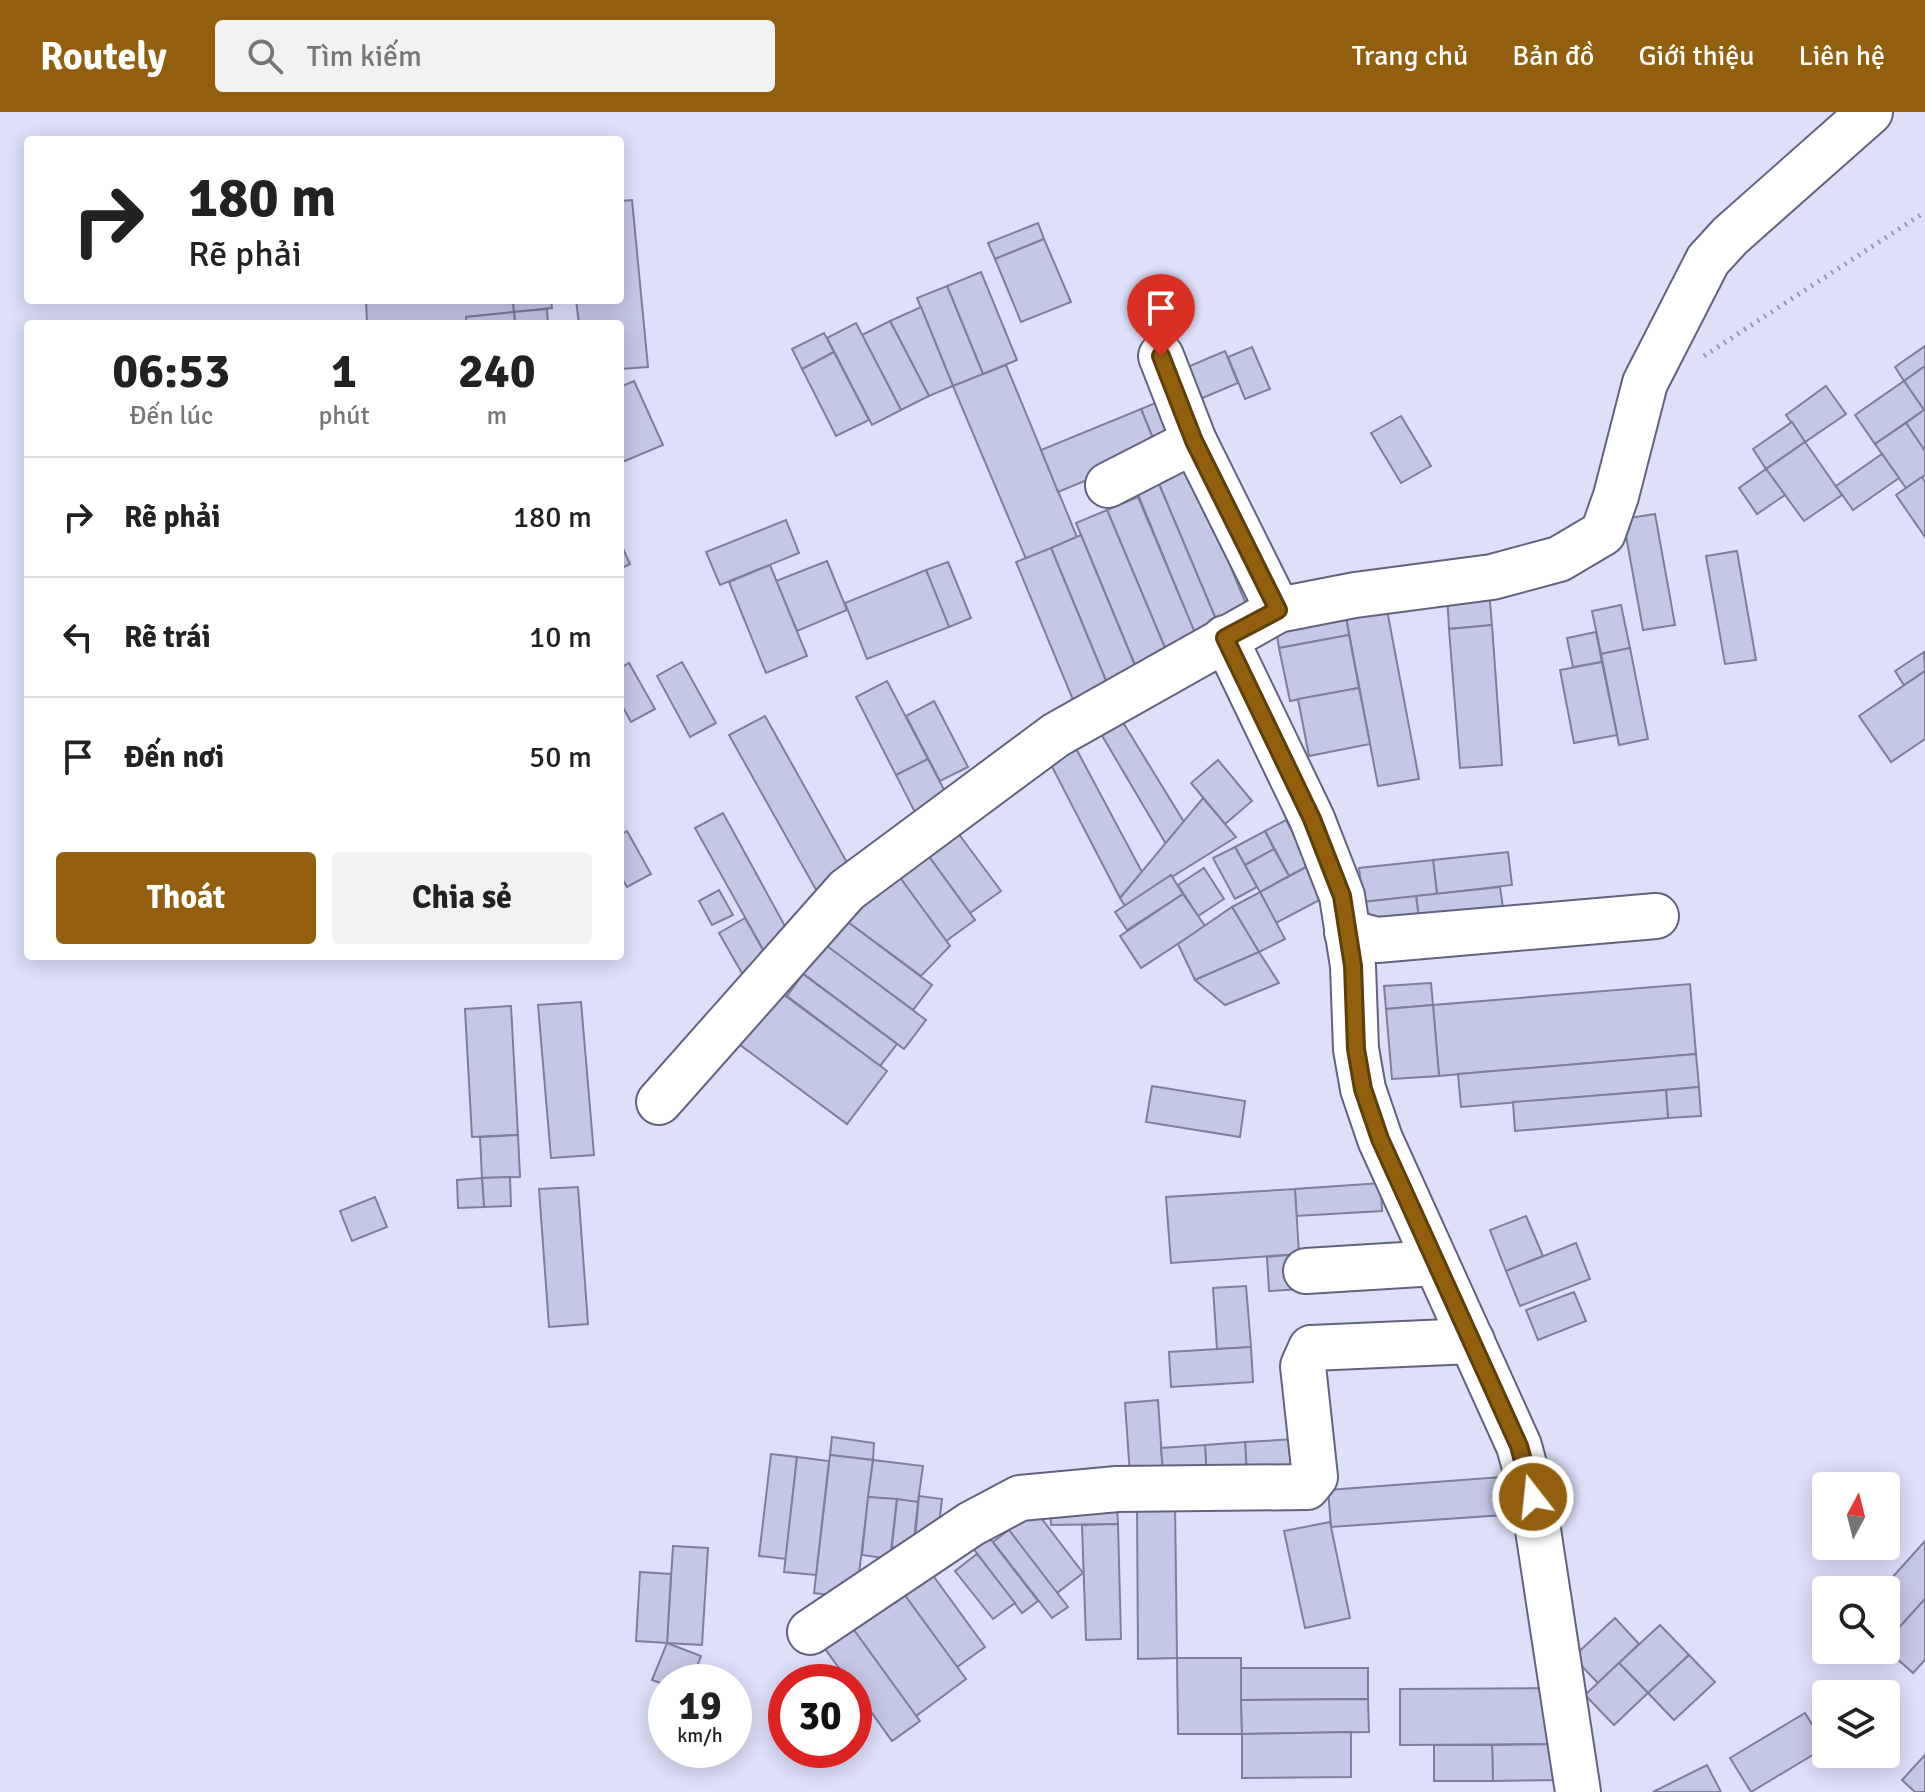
<!DOCTYPE html>
<html lang="vi">
<head>
<meta charset="utf-8">
<style>
  :root { --surface:#fff; --page:#f2f2f2; --text:#222; --muted:#767676; --line:#e0e0e0; --accent:#915f0e }
  body { margin:0; font-family:Signika,sans-serif; background:var(--page); color:var(--text); height:100vh; display:flex; flex-direction:column; font-size:30px; white-space:nowrap }
  * { box-sizing:border-box; margin:0 }
  p { font-size:26px; color:var(--muted) }
  .icon { flex:none; width:44px; height:44px; fill:none; stroke:currentColor; stroke-width:2; stroke-linecap:round; stroke-linejoin:round }
  .map { position:relative; flex:1; overflow:hidden }
  .side { position:absolute; left:24px; top:208px; width:600px; height:640px; display:flex; flex-direction:column; background:var(--surface); border-radius:8px; box-shadow:0 4px 20px #0003 }
  .side>* { flex:none }
  .top-card { position:absolute; left:24px; top:24px; width:600px; height:168px; border-radius:8px; box-shadow:0 4px 20px #0003; background:#fff; color:var(--text); overflow:hidden }
  .needle { width:52px; rotate:7deg }
  .controls { position:absolute; left:1812px; top:1360px; display:grid; gap:16px }
  .controls a { display:grid; place-items:center; width:88px; height:88px; border-radius:8px; background:var(--surface); box-shadow:0 4px 20px #0003; font-size:40px }
  .speed { position:absolute; left:648px; top:1552px; display:flex; gap:16px; font-size:40px; font-weight:700; text-align:center }
  .speed>* { display:grid; place-content:center; width:104px; height:104px; border-radius:50%; background:var(--surface); box-shadow:0 4px 20px #0003; line-height:1 }
  .speed small { font-size:20px; font-weight:400 }
  .speed .limit { border:12px solid #d22; background:#fff; color:#111 }
  .pin { position:absolute; display:grid; place-items:center; width:68px; height:68px; color:#fff; margin:-82px -34px; border-radius:50% 50% 50% 0; rotate:-45deg; box-shadow:0 0 8px #0007 }
  .pin .icon { rotate:45deg }
  .me { position:absolute; width:88px; margin:-44px; rotate:344deg; stroke-linejoin:round; filter:drop-shadow(0 0 6px #0008) }
  .turn { display:flex; align-items:center; gap:28px; height:168px; padding:0 32px; font-size:36px }
  .turn .icon { width:104px; height:104px; stroke-width:2.5 }
  .turn b { display:block; font-size:56px; line-height:68px }
  .eta { display:flex; justify-content:space-evenly; align-items:center; height:136px; text-align:center }
  .eta b { font-size:48px; font-weight:800; line-height:56px }
  .action { display:flex; gap:16px; margin-top:auto; padding:16px 32px }
  .action a { flex:1; height:92px; border-radius:8px; background:var(--accent); color:#fff; font-size:32px; font-weight:800; line-height:92px; text-align:center }
  .action a+a { background:var(--page); color:var(--text) }
  ul { padding:0; list-style:none }
  li { display:flex; align-items:center; gap:24px; height:120px; padding:0 32px; border-top:2px solid var(--line) }
  li div { flex:1 }
  li b { display:block; font-size:30px }
  li em { font-style:normal }
  header { display:flex; align-items:center; gap:48px; box-sizing:border-box; height:112px; padding:0 40px; background:var(--accent); color:#fff }
  header strong { font-size:38px }
  nav { display:flex; gap:44px; margin-inline-start:auto; font-size:28px }
  .search { width:560px; height:72px; background:var(--page); display:flex; align-items:center; gap:20px; box-sizing:border-box; padding:0 28px; border-radius:8px; color:var(--muted); font-size:30px }
  .map>svg:first-child { display:block }
</style>
</head>
<body>
<header>
<strong>Routely</strong>
<div class="search"><svg class="icon" aria-label="search" viewBox="0 0 24 24"><circle cx="10" cy="10" r="6"/><path d="M15 15l6 6"/></svg>Tìm kiếm</div>
<nav><a>Trang chủ</a><a>Bản đồ</a><a>Giới thiệu</a><a>Liên hệ</a></nav>
</header>
<div class="map">
<svg width="1925" height="1680" viewBox="0 0 1925 1680">
  <rect width="100%" height="100%" fill="#dee0fa"/>
  <g fill="#c5c7e6" stroke="#7d7f9c" stroke-width="2">
    <polygon points="632,88 648,255 620,257 620,212 579,212 576,188 620,188 620,89"/>
    <polygon points="1038,111 1044,127 995,147 988,131"/>
    <polygon points="1044,127 1071,190 1021,210 995,147"/>
    <polygon points="981,160 1017,248 983,262 947,174"/>
    <polygon points="947,174 983,262 953,274 917,186"/>
    <polygon points="366,188 513,188 514,200 466,205 467,212 367,212"/>
    <polygon points="513,188 551,188 552,196 514,200"/>
    <polygon points="921,195 953,274 929,284 890,209"/>
    <polygon points="547,197 548,212 515,212 514,200"/>
    <polygon points="514,200 515,212 467,212 466,205"/>
    <polygon points="890,209 929,284 901,298 862,223"/>
    <polygon points="856,211 901,298 872,313 827,226"/>
    <polygon points="824,221 834,240 802,257 792,237"/>
    <polygon points="1925,234 1925,254 1904,269 1895,255"/>
    <polygon points="1252,235 1270,277 1245,287 1228,245"/>
    <polygon points="1225,239 1238,271 1191,291 1178,259"/>
    <polygon points="834,240 869,308 836,324 802,257"/>
    <polygon points="1006,253 1077,425 1026,447 953,274"/>
    <polygon points="1925,254 1925,298 1924,298 1904,269"/>
    <polygon points="634,269 663,333 620,351 620,275"/>
    <polygon points="1904,269 1924,298 1875,332 1855,303"/>
    <polygon points="1826,274 1846,302 1805,330 1786,303"/>
    <polygon points="1167,286 1181,321 1155,331 1141,297"/>
    <polygon points="1141,297 1158,339 1058,380 1041,338"/>
    <polygon points="1924,298 1925,299 1925,339 1906,311"/>
    <polygon points="1401,304 1431,354 1401,371 1371,321"/>
    <polygon points="1792,310 1805,330 1766,357 1753,337"/>
    <polygon points="1906,311 1925,339 1925,363 1906,376 1875,332"/>
    <polygon points="1805,330 1842,383 1804,409 1766,357"/>
    <polygon points="1882,342 1899,366 1853,398 1836,374"/>
    <polygon points="1186,347 1249,499 1218,512 1154,360"/>
    <polygon points="1766,357 1785,383 1757,402 1739,376"/>
    <polygon points="1156,365 1218,512 1195,522 1135,375"/>
    <polygon points="1922,365 1925,370 1925,425 1896,383"/>
    <polygon points="1138,385 1198,528 1167,541 1107,398"/>
    <polygon points="1107,398 1171,550 1139,563 1076,411"/>
    <polygon points="1655,402 1675,513 1643,518 1623,407"/>
    <polygon points="786,408 799,441 720,473 706,440"/>
    <polygon points="1081,423 1139,563 1109,576 1051,436"/>
    <polygon points="620,430 630,452 620,457"/>
    <polygon points="1051,436 1109,576 1078,600 1016,450"/>
    <polygon points="1737,439 1756,548 1725,552 1706,444"/>
    <polygon points="827,449 847,498 797,519 776,469"/>
    <polygon points="948,450 971,506 949,515 926,458"/>
    <polygon points="770,453 807,544 766,561 729,470"/>
    <polygon points="926,458 949,515 867,547 845,491"/>
    <polygon points="1489,479 1492,513 1449,517 1447,482"/>
    <polygon points="1621,493 1630,536 1601,542 1592,499"/>
    <polygon points="1387,498 1419,667 1378,674 1346,505"/>
    <polygon points="1346,505 1349,523 1279,536 1276,518"/>
    <polygon points="1492,513 1502,653 1460,656 1449,517"/>
    <polygon points="1596,520 1602,550 1573,555 1567,526"/>
    <polygon points="1349,523 1359,576 1290,589 1279,536"/>
    <polygon points="1630,536 1648,627 1619,633 1601,542"/>
    <polygon points="1924,540 1925,559 1904,573 1895,559"/>
    <polygon points="682,550 716,611 690,625 657,564"/>
    <polygon points="1602,550 1617,623 1574,631 1560,558"/>
    <polygon points="629,551 655,597 631,610 620,590 620,556"/>
    <polygon points="1925,559 1925,627 1891,650 1859,604"/>
    <polygon points="887,569 928,647 896,663 856,585"/>
    <polygon points="1359,576 1370,632 1309,644 1298,587"/>
    <polygon points="934,589 968,655 940,669 906,604"/>
    <polygon points="1116,599 1184,710 1166,732 1094,610"/>
    <polygon points="765,604 854,763 819,783 729,623"/>
    <polygon points="1072,629 1142,760 1120,786 1047,645"/>
    <polygon points="928,647 953,695 921,712 896,663"/>
    <polygon points="1218,648 1252,689 1225,712 1191,671"/>
    <polygon points="1203,686 1236,725 1125,794 1120,786"/>
    <polygon points="723,701 792,827 765,841 695,716"/>
    <polygon points="1286,708 1310,753 1289,764 1265,719"/>
    <polygon points="627,719 651,762 627,775 620,763 620,723"/>
    <polygon points="1265,719 1274,737 1245,753 1235,735"/>
    <polygon points="958,721 1001,779 970,801 928,743"/>
    <polygon points="922,735 975,808 946,829 893,756"/>
    <polygon points="1235,735 1257,775 1235,787 1213,746"/>
    <polygon points="1274,737 1289,764 1260,780 1245,753"/>
    <polygon points="1508,740 1512,773 1437,782 1433,748"/>
    <polygon points="1433,748 1437,782 1363,790 1359,756"/>
    <polygon points="1310,753 1327,784 1276,811 1260,780"/>
    <polygon points="893,756 950,834 921,864 833,799"/>
    <polygon points="1204,756 1224,787 1198,804 1178,773"/>
    <polygon points="1171,763 1183,782 1127,818 1115,800"/>
    <polygon points="1500,775 1504,803 1420,813 1416,784"/>
    <polygon points="719,778 733,803 712,813 699,789"/>
    <polygon points="1260,780 1285,827 1259,840 1232,795"/>
    <polygon points="1183,782 1205,814 1141,856 1120,824"/>
    <polygon points="1416,784 1420,813 1366,819 1363,790"/>
    <polygon points="1232,795 1259,840 1195,868 1178,832"/>
    <polygon points="833,799 932,873 913,898 814,825"/>
    <polygon points="745,806 773,856 747,870 719,821"/>
    <polygon points="819,828 926,908 904,937 797,857"/>
    <polygon points="1259,840 1279,871 1225,893 1195,868"/>
    <polygon points="803,862 897,932 880,954 787,884"/>
    <polygon points="1431,871 1433,893 1386,897 1384,874"/>
    <polygon points="1690,872 1696,942 1439,964 1433,893"/>
    <polygon points="772,874 887,959 847,1012 732,927"/>
    <polygon points="581,890 594,1043 551,1046 538,893"/>
    <polygon points="1433,893 1439,964 1392,967 1386,897"/>
    <polygon points="511,894 518,1023 472,1025 465,897"/>
    <polygon points="1696,942 1699,975 1461,995 1458,962"/>
    <polygon points="1152,974 1245,989 1240,1025 1146,1010"/>
    <polygon points="1699,975 1701,1004 1668,1006 1666,978"/>
    <polygon points="1666,978 1668,1006 1515,1019 1513,990"/>
    <polygon points="518,1023 520,1065 482,1066 480,1025"/>
    <polygon points="510,1065 511,1094 484,1095 482,1066"/>
    <polygon points="482,1066 484,1095 458,1096 457,1068"/>
    <polygon points="1381,1071 1382,1099 1296,1104 1295,1077"/>
    <polygon points="578,1075 588,1212 549,1215 539,1077"/>
    <polygon points="1295,1077 1299,1142 1171,1151 1166,1085"/>
    <polygon points="375,1085 387,1115 352,1129 340,1099"/>
    <polygon points="1526,1104 1543,1144 1506,1159 1490,1118"/>
    <polygon points="1576,1131 1590,1167 1520,1194 1506,1159"/>
    <polygon points="1299,1142 1301,1177 1269,1179 1267,1145"/>
    <polygon points="1246,1174 1251,1235 1217,1237 1213,1176"/>
    <polygon points="1574,1180 1586,1209 1538,1228 1526,1198"/>
    <polygon points="1251,1235 1253,1270 1171,1275 1169,1240"/>
    <polygon points="1158,1288 1163,1361 1130,1363 1125,1291"/>
    <polygon points="832,1325 874,1331 873,1348 830,1343"/>
    <polygon points="1296,1327 1298,1361 1247,1365 1245,1330"/>
    <polygon points="1245,1330 1247,1365 1207,1367 1205,1333"/>
    <polygon points="1205,1333 1207,1367 1164,1370 1161,1336"/>
    <polygon points="771,1342 797,1345 786,1447 759,1444"/>
    <polygon points="830,1343 873,1348 856,1486 814,1481"/>
    <polygon points="797,1345 829,1349 816,1463 784,1460"/>
    <polygon points="873,1348 923,1354 918,1390 868,1385"/>
    <polygon points="1515,1364 1518,1402 1331,1415 1328,1378"/>
    <polygon points="919,1384 942,1387 937,1428 915,1426"/>
    <polygon points="868,1385 897,1387 890,1447 862,1443"/>
    <polygon points="897,1387 918,1390 913,1438 892,1435"/>
    <polygon points="1175,1389 1177,1546 1138,1547 1137,1390"/>
    <polygon points="1029,1390 1083,1461 1057,1481 1002,1410"/>
    <polygon points="1117,1393 1118,1412 1051,1413 1050,1395"/>
    <polygon points="1330,1410 1350,1506 1305,1516 1284,1419"/>
    <polygon points="1118,1412 1121,1527 1086,1528 1082,1413"/>
    <polygon points="1009,1418 1068,1495 1052,1506 993,1430"/>
    <polygon points="988,1424 1038,1489 1022,1501 973,1436"/>
    <polygon points="1925,1429 1925,1487 1886,1530 1886,1478 1881,1478"/>
    <polygon points="673,1434 708,1436 702,1533 667,1531"/>
    <polygon points="977,1442 1015,1491 993,1507 955,1459"/>
    <polygon points="929,1458 985,1535 957,1555 901,1478"/>
    <polygon points="640,1460 671,1462 667,1531 636,1529"/>
    <polygon points="901,1478 966,1567 916,1604 851,1514"/>
    <polygon points="1925,1487 1925,1548 1913,1561 1886,1537 1886,1530"/>
    <polygon points="1615,1506 1639,1532 1598,1571 1573,1545"/>
    <polygon points="1660,1513 1689,1543 1648,1581 1619,1551"/>
    <polygon points="851,1514 920,1609 892,1629 854,1576 854,1570 849,1570 823,1534"/>
    <polygon points="667,1531 701,1544 691,1570 666,1570 666,1573 652,1568"/>
    <polygon points="1689,1543 1715,1570 1674,1608 1648,1581"/>
    <polygon points="1177,1546 1241,1546 1242,1622 1178,1622"/>
    <polygon points="1619,1551 1648,1581 1614,1613 1585,1583"/>
    <polygon points="1241,1556 1368,1556 1368,1587 1241,1588"/>
    <polygon points="1561,1576 1562,1632 1400,1633 1400,1577"/>
    <polygon points="1368,1587 1369,1620 1242,1622 1241,1588"/>
    <polygon points="1805,1601 1826,1635 1751,1680 1730,1646"/>
    <polygon points="1351,1620 1351,1665 1242,1666 1242,1622"/>
    <polygon points="1562,1632 1562,1668 1493,1669 1492,1633"/>
    <polygon points="1434,1633 1492,1633 1493,1669 1434,1669"/>
    <polygon points="1925,1643 1925,1680 1915,1680 1902,1668"/>
    <polygon points="1707,1653 1721,1680 1653,1680"/>
  </g>
  <g fill="none" stroke-linecap="round" stroke-linejoin="round">
    <defs>
      <g id="minor">
        <polyline points="1161,244 1194,329 1278,498"/>
        <polyline points="1108,373 1194,329"/>
        <polyline points="1225,526 1312,707 1342,784 1353,854 1356,937 1363,977 1380,1027 1519,1334 1533,1385 1578,1680"/>
        <polyline points="1347,820 1377,828 1656,804"/>
        <polyline points="659,990 847,778 1056,623 1278,498 1355,483 1492,465 1559,447 1603,421 1616,384 1645,271 1708,148 1730,124 1870,0"/>
        <polyline points="1306,1159 1436,1151"/>
        <polyline points="810,1520 971,1412 1020,1386 1117,1377 1307,1375 1315,1365 1303,1254 1311,1236 1472,1229"/>
      </g>
    </defs>
    <use href="#minor" stroke="#62637f" stroke-width="48"/>
    <polyline stroke="#9798ad" stroke-width="5" stroke-dasharray="2 6" stroke-linecap="butt" points="1704,244 1925,100"/>
    <use href="#minor" stroke="#fff" stroke-width="44"/>
  </g>
  <g fill="none" stroke-linecap="round" stroke-linejoin="round">
    <defs>
      <polyline id="route" points="1161,244 1194,329 1278,498 1225,526 1312,707 1342,784 1353,854 1356,937 1363,977 1380,1027 1519,1334 1533,1385"/>
    </defs>
    <use href="#route" stroke="#5e3e09" stroke-width="20"/>
    <use href="#route" stroke="#915f0e" stroke-width="14"/>
  </g>
</svg>
<div class="controls">
<a><svg class="needle" viewBox="-14 -14 28 28"><path d="M0-13l5 13h-10z" fill="#e53935"/><path d="M0 13l5-13h-10z" fill="#767676"/></svg></a>
<a><svg class="icon" aria-label="search" viewBox="0 0 24 24"><circle cx="10" cy="10" r="6"/><path d="M15 15l6 6"/></svg></a>
<a><svg class="icon" aria-label="layers" viewBox="0 0 24 24"><path d="M12 4l9 5-9 5-9-5zM3 14l9 5 9-5"/></svg></a>
</div>
<div class="speed"><div>19<small>km/h</small></div><div class="limit">30</div></div>
<div class="pin" style="left:1161px;top:244px;background:#d93025"><svg class="icon" aria-label="arrive" viewBox="0 0 24 24"><path d="M6 21V4h12l-3 4 3 4H6"/></svg></div>
<svg class="me" style="left:1533px;top:1385px" viewBox="-20 -20 40 40"><circle r="17" fill="#915f0e" stroke="#fff" stroke-width="3"/><path d="M0-11L8 9 0 5-8 9z" fill="#fff"/></svg>
<div class="top-card">
<div class="turn"><svg class="icon" aria-label="right" viewBox="0 0 24 24"><path d="M7 20v-9h11M14 6l5 5-5 5"/></svg><div><b>180 m</b>Rẽ phải</div></div>
</div>
<section class="side">
<div class="eta">
<div><b>06:53</b><p>Đến lúc</p></div>
<div><b>1</b><p>phút</p></div>
<div><b>240</b><p>m</p></div>
</div>
<ul>
<li><svg class="icon" aria-label="right" viewBox="0 0 24 24"><path d="M7 20v-9h11M14 6l5 5-5 5"/></svg><div><b>Rẽ phải</b></div><em>180 m</em></li>
<li><svg class="icon" aria-label="left" viewBox="0 0 24 24"><path d="M17 20v-9H6M10 6l-5 5 5 5"/></svg><div><b>Rẽ trái</b></div><em>10 m</em></li>
<li><svg class="icon" aria-label="arrive" viewBox="0 0 24 24"><path d="M6 21V4h12l-3 4 3 4H6"/></svg><div><b>Đến nơi</b></div><em>50 m</em></li>
</ul>
<div class="action"><a>Thoát</a><a>Chia sẻ</a></div>
</section>
</div>
</body>
</html>
